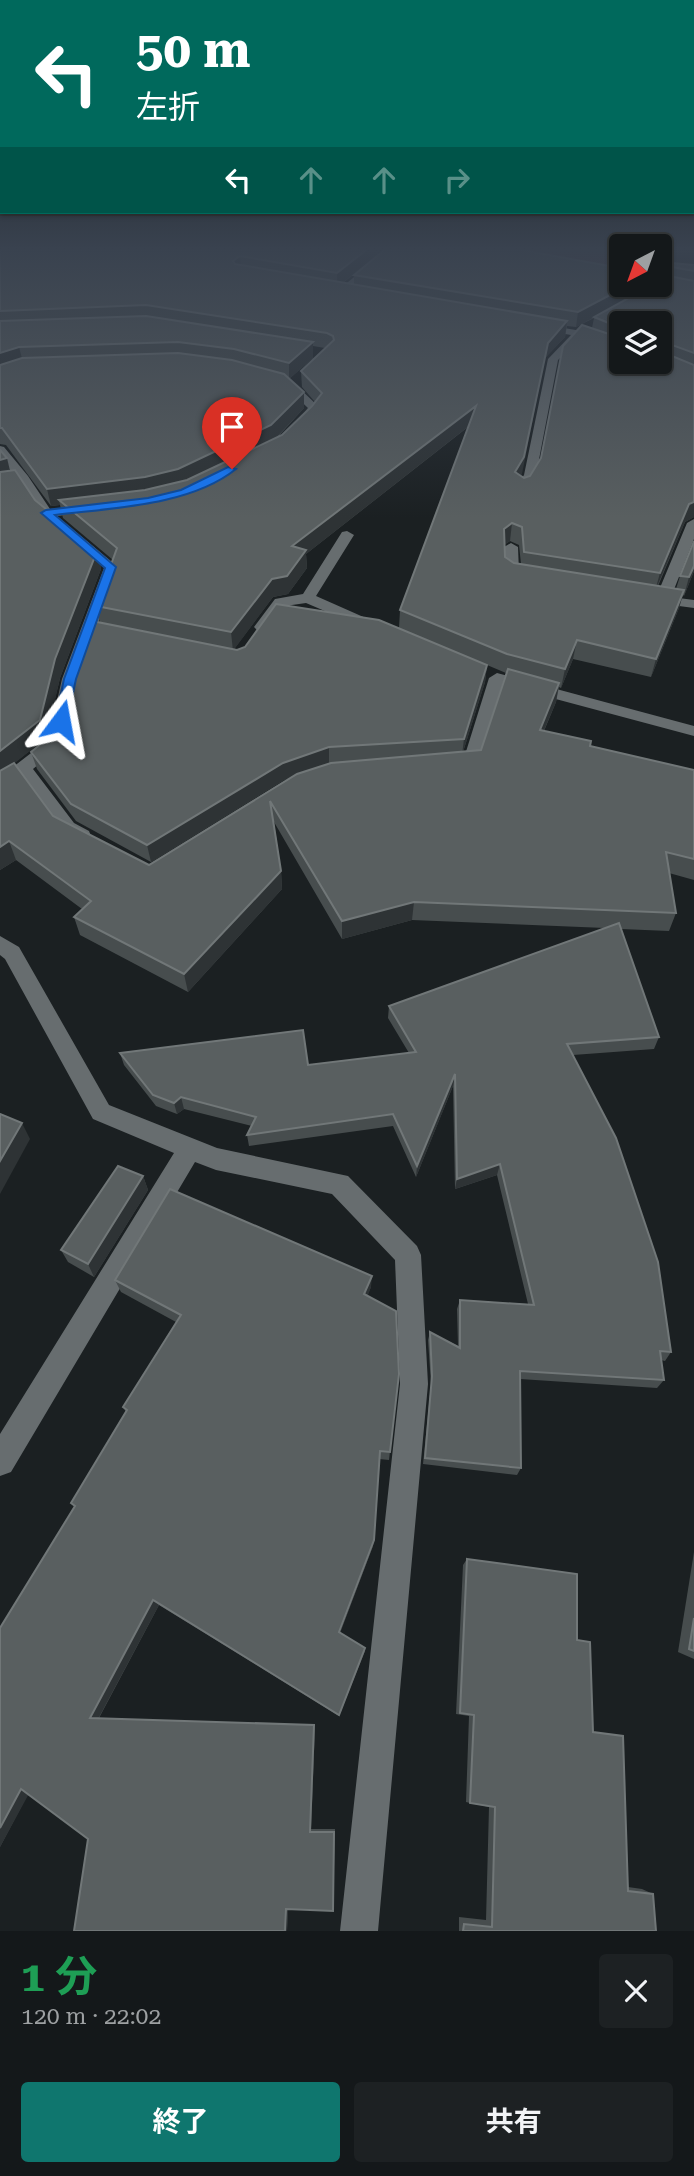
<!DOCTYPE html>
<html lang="ja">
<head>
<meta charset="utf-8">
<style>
  :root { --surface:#14181a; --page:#1d2123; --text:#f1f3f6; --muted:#9da0a2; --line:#333739; --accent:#0f766e }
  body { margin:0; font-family:"Roboto Serif","Noto Sans JP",serif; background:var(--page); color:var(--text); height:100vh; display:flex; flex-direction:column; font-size:26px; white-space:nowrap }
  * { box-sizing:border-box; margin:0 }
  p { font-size:23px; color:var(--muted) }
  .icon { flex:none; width:38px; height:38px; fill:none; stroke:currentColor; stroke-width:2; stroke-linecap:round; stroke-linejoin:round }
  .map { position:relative; height:1931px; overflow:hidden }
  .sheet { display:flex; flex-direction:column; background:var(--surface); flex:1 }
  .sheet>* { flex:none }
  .banner { position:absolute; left:0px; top:0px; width:695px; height:214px; box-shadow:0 2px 5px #0004,0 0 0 2px var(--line); background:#00695c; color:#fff; overflow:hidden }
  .needle { width:46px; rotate:221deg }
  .buttons { position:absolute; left:609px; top:234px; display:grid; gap:14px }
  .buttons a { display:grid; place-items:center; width:63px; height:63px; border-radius:7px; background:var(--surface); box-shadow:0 2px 5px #0004,0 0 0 2px var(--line); font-size:35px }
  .pin { position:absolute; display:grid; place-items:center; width:60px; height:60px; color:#fff; margin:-72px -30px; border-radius:50% 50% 50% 0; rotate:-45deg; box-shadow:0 0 7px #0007 }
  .pin .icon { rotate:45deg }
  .me { position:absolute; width:77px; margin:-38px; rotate:13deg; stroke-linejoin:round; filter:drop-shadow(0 0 5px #0008) }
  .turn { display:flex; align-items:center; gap:24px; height:147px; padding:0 21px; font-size:32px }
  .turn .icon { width:91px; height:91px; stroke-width:2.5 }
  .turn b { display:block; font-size:49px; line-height:60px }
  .lanes { display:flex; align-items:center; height:66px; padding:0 21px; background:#0003; justify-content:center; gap:35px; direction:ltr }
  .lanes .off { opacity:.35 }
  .round { display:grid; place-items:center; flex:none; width:74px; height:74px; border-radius:7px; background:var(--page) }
  .summary { display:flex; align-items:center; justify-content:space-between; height:119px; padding:0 21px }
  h1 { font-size:42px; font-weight:700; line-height:52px; color:#1e9e55 }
  .action { display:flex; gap:14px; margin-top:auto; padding:14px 21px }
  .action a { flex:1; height:80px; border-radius:7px; background:var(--accent); color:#fff; font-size:28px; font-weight:700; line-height:80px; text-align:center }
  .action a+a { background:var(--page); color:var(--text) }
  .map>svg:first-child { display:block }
</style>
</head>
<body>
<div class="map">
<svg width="694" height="1931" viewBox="0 0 694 1931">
  <rect width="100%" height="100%" fill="#1b2022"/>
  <polygon fill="#553844" points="454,247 621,247 621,273"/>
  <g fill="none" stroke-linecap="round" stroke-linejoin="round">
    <g fill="#676d6f" fill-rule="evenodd">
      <polygon points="391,247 400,247 343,295 337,295 337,291"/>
      <polygon points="539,324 576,330 585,328 585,333 621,347 621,353 580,338 558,360 536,475 525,492 521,493 515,489 524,475 548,359 571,335 536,329 534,327"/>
      <polygon points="282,380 295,384 320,408 303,429 293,427 308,408 287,388 278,385 278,381"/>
      <polygon points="0,446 4,447 28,476 50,509 96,505 96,511 57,516 118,567 78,679 65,742 33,769 74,823 89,831 91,836 89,841 82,842 60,833 21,778 0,792 0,777 48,740 62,679 104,568 41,516 21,484 0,489 0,481 16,477 0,458"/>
      <polygon points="694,519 694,539 671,597 694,600 694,608 649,602 647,599 649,596 657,595 687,523"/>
      <polygon points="347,531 354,535 316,596 377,623 380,626 377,629 367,629 306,603 285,606 267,630 257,630 254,627 275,599 303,594 342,532"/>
      <polygon points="511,543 518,547 519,572 531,574 531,580 512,579 505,575 504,547"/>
      <polygon points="497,673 694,726 694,736 503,685 480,763 471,769 450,768 447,764 450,760 464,758 489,678"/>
      <polygon points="0,936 19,947 109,1105 217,1148 348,1176 417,1246 421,1255 428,1384 378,1931 340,1931 400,1384 395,1260 332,1194 216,1170 195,1162 11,1472 0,1476 0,1434 174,1153 93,1119 5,959 0,955"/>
    </g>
  </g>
  <g fill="#474d4e" fill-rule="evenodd">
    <path d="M0 247H379V254L343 283 354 285V275L660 285 662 280 660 279 661 265 660 272V262L694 265V517L685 522 658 586 676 589 680 576 694 571 684 596 683 595 679 608 651 677 573 659 561 688 559 687 556 702 544 731 590 746 694 770V880L669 873 676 913 669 931 621 929 659 1037 654 1049 573 1055 671 1352 665 1361 661 1360 664 1380 657 1388 520 1379 521 1468 517 1475 423 1464 431 1384 428 1340 430 1332 458 1346 457 1309 460 1300 528 1304 497 1175 455 1189 453 1086 416 1177 393 1126 249 1146 247 1135 252 1126 184 1109 177 1114 156 1106 124 1065 120 1053 308 1065 409 1053 388 1018 389 1006 605 928 412 920 342 939 274 822 281 871 282 889 188 992 80 935 74 917 82 909 16 860 0 870 10 471 35 500 97 551 101 569 60 678 46 738 14 763 53 816 149 865 291 777 284 780 151 862 76 821 37 769 31 752 63 726 100 623 96 606 113 560 63 518 60 505 51 506 6 445 0 444ZM594 318 592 328 541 458 530 476 524 478 520 476 545 358 565 337 567 326 576 327ZM621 324 660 362H621ZM313 346 325 348 301 371 302 387 315 402 282 435 276 439 304 408 289 379 313 358ZM468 427 400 610 399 628 237 650 234 649 273 597 288 594 307 568 306 554ZM510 541 519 545 521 564 514 563 505 557 504 545ZM487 665 506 673 481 750 463 752 485 682Z"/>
    <polygon points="143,1176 148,1190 94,1277 68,1262 61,1250"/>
    <polygon points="115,1280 371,1287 367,1296 399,1374 389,1460 379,1459 373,1546 340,1633 365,1651 339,1716 159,1605 99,1718 315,1726 311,1829 335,1829 333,1906 288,1910 287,1931 74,1931 88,1839 28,1794 0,1847 0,1628 75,1507 71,1503 126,1412 123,1407 176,1322 121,1292"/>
    <polygon points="694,1552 694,1659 678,1652"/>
    <polygon points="467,1559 577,1640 593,1732 628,1887 642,1889 653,1894 656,1931 459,1931 459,1917 486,1920 489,1807 470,1803 466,1802 469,1716 456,1714 463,1565"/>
  </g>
  <g fill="#2e3335">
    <polygon points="370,247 379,247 379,254 337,287 337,273"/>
    <polygon points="240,256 241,270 233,261"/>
    <polygon points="629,285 654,285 576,327 578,312"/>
    <polygon points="567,321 565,337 545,358 522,474 512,490 515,472 548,343"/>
    <polygon points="313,342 313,358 289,379 289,363"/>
    <polygon points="664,342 661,358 660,358 660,343"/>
    <polygon points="19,347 23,362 0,371 0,353"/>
    <polygon points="304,392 304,408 272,442 180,487 59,500 60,505 51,506 47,489"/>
    <polygon points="476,406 474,422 306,554 307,568 288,594 273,597 233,651 231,632 292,546"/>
    <polygon points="7,458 11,475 0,479 0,460"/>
    <polygon points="694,502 694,517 685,522 655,591 660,573 689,504"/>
    <polygon points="512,523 510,541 501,547 504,529"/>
    <polygon points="97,551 101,569 60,678 46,738 0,775 0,751 55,659"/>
    <polygon points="694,566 694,571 684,596 689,577"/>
    <polygon points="684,590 679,608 651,677 656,659"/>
    <polygon points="577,640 573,659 561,688 565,669"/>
    <polygon points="487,665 485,682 462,755 464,739"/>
    <polygon points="559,683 556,702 536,749 540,730"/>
    <polygon points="329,747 329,764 284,780 151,862 147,845 283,763"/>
    <polygon points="9,841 16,860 0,870 0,847"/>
    <polygon points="281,871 282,889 188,992 184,974"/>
    <polygon points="414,902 412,920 342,939 342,921"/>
    <polygon points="455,1074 453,1086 416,1177 417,1166"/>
    <polygon points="181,1097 184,1109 177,1114 174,1103"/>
    <polygon points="22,1123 30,1139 0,1194 0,1161"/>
    <polygon points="500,1164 497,1175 455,1189 457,1179"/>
    <polygon points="143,1176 148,1190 94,1277 88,1264"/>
    <polygon points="372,1276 371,1287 364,1306 364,1294"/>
    <polygon points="374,1540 373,1546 339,1636 339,1632"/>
    <polygon points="153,1600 159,1605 98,1719 90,1718"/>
    <polygon points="314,1725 315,1726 311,1829 310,1832"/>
    <polygon points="32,1788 0,1847 0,1828 21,1789"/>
    <polygon points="288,1904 287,1931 285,1931 286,1909"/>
  </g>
  <g fill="#595f60" stroke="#717778" stroke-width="2">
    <polygon points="0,247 370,247 337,273 240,256 233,261 235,264 567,321 548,343 524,457 515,472 524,478 530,476 541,458 563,346 582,325 621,338 621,362 660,362 660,351 694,365 694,502 689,504 660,573 524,552 522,527 512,523 504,529 505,557 514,563 684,590 656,659 577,640 565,669 507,654 400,610 476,406 292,546 306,550 287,576 272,579 231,632 96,606 117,548 59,500 145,490 187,480 282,435 312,406 322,393 301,371 334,340 333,336 327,333 146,305 0,311"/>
    <polygon points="388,247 473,247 521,250 621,268 621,285 629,285 578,312 354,275"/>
    <polygon points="660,262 694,265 694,271 661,265 660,269"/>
    <polygon points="669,276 694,281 694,353 664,342 660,343 660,324 621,324 621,328 594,317 652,285 660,285 660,281"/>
    <polygon points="146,316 313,342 289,363 234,349 178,342 19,347 0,353 0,321"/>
    <polygon points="178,353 232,360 284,374 304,392 271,425 178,469 145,477 47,489 2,428 0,428 0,365 22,358"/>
    <polygon points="0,450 7,458 0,460"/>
    <polygon points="15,470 35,500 97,551 55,659 40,720 0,751 0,472"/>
    <polygon points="694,541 694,566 689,577 680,576"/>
    <polygon points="276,604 379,620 487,665 464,739 329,747 283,763 147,845 71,804 31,752 63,726 76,663 92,621 237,650 245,647"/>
    <polygon points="508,669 559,683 540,730 591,741 590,746 694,770 694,859 666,852 676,913 414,902 342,921 270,801 281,871 184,974 74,917 91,901 9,841 0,847 0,771 14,763 53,816 149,865 297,774 331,763 481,750"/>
    <polygon points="619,923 659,1037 567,1044 616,1138 658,1262 671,1352 660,1351 664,1380 520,1371 521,1468 425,1458 432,1376 430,1332 460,1348 460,1300 534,1305 500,1164 457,1179 455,1074 417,1166 393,1114 247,1135 256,1117 181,1097 174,1103 153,1095 120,1053 303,1030 308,1065 416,1052 389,1006"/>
    <polygon points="0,1114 22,1123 0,1161"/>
    <polygon points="118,1166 143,1176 88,1264 61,1250"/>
    <polygon points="170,1189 372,1276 364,1294 396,1311 399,1374 390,1452 380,1451 374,1540 339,1632 365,1648 339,1715 153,1600 90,1718 314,1725 310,1832 334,1832 333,1911 286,1909 285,1931 74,1931 88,1839 21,1789 0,1828 0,1628 75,1506 71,1503 127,1410 123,1407 181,1315 115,1280"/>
    <polygon points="467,1559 577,1574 577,1640 590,1642 593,1732 623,1736 628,1891 653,1894 656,1931 463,1931 464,1924 492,1927 495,1807 470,1803 474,1715 460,1713"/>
    <polygon points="694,1618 694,1651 689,1649"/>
  </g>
  <linearGradient id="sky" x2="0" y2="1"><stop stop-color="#0f1213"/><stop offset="0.48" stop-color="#39424f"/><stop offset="1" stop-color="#39424f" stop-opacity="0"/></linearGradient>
  <rect width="694" height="518" fill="url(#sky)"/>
  <path fill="#1a73e8" stroke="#114b97" stroke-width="2" d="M228 467 236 469C190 506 111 508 55 515L116 567 76 679 67 721 65 724H56L55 721 64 679 105 568 41 513 46 510 148 498 181 490Z"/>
</svg>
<div class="buttons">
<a><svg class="needle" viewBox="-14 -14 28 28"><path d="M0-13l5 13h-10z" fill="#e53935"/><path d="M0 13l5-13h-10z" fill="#9da0a2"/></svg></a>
<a><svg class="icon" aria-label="layers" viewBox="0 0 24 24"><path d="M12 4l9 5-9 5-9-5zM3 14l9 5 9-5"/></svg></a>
</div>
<div class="pin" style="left:232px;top:469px;background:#d93025"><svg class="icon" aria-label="arrive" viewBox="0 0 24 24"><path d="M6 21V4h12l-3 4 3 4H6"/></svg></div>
<svg class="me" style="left:61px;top:721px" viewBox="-20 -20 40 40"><path d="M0-17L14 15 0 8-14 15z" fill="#1a73e8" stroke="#fff" stroke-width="4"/></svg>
<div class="banner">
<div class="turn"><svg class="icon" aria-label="left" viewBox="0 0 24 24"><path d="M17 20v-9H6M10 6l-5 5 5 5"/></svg><div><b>50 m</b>左折</div></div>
<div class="lanes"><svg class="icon" aria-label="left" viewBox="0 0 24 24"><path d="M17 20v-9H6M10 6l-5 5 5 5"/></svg><svg class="icon off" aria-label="ahead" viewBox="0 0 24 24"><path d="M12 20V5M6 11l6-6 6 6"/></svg><svg class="icon off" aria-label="ahead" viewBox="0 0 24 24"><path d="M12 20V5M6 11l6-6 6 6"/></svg><svg class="icon off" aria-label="right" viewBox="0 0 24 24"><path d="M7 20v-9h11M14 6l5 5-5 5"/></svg></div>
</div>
</div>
<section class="sheet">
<div class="summary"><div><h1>1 分</h1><p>120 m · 22:02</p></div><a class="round"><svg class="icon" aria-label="close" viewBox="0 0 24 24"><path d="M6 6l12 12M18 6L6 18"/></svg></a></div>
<div class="action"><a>終了</a><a>共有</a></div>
</section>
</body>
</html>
